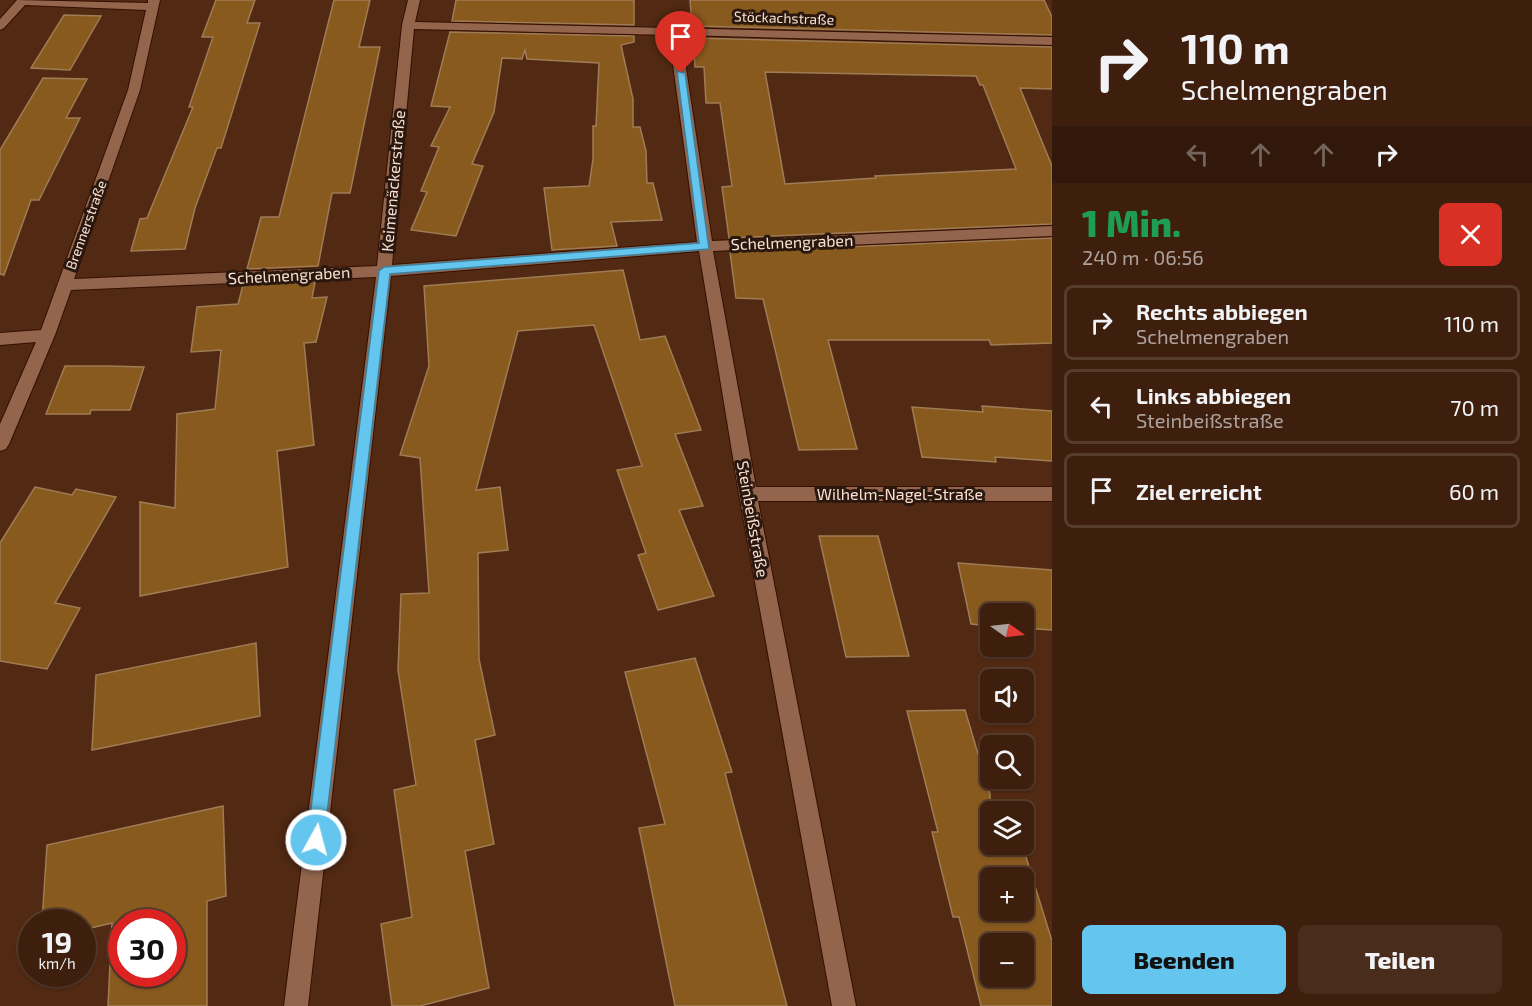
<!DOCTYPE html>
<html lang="de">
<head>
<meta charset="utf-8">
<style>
  :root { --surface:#3e1f0e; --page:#492c1c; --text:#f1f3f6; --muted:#ada29e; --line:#573d2e; --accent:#64c5ee }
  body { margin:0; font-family:"Exo 2",sans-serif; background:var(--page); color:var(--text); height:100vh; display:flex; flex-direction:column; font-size:22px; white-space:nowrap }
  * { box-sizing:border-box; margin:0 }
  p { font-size:20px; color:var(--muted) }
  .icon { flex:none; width:33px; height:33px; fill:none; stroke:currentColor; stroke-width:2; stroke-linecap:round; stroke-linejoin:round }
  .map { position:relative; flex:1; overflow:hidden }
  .side { display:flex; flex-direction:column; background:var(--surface); width:480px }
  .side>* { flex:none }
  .hud { background:#3e1f0e; color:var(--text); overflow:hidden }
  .needle { width:39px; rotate:104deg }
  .tools { position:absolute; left:980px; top:603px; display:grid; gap:12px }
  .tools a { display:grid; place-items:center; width:54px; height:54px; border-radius:9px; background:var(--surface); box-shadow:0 2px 4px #0004,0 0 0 2px var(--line); font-size:30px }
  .speed { position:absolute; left:18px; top:909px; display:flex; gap:12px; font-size:30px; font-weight:700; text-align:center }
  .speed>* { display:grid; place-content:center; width:78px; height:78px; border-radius:50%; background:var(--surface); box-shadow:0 2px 4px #0004,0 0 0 2px var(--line); line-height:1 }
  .speed small { font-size:15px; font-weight:400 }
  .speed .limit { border:9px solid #d22; background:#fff; color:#111 }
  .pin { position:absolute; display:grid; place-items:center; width:51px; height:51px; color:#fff; margin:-62px -26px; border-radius:50% 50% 50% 0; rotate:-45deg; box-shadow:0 0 6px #0007 }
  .pin .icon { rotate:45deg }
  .me { position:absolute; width:66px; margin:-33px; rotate:7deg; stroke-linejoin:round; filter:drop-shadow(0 0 4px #0008) }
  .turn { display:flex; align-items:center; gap:21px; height:126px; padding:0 30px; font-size:27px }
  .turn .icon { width:78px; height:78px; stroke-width:2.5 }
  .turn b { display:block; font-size:42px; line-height:51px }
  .lanes { display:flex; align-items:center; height:57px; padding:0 30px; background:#0003; justify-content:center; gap:30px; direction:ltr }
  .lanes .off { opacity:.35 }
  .round { display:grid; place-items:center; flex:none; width:63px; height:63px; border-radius:9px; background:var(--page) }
  .head { display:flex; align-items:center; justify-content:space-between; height:102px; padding:0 30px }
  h1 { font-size:36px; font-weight:800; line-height:45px; color:#1e9e55 }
  .primary-button { display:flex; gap:12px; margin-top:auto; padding:12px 30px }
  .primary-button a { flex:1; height:69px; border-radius:9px; background:var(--accent); color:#111; font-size:24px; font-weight:800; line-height:69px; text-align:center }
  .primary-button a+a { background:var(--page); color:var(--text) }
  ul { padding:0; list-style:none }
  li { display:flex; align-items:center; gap:18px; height:75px; margin:0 12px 9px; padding:0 18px; border:3px solid var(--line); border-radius:9px }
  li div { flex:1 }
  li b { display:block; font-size:22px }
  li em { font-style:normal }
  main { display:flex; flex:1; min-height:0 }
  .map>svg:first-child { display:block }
</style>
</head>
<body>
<main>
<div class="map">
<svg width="1052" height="1006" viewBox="0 0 1052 1006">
  <rect width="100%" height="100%" fill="#522912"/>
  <g fill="#885a1e" stroke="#9f7c55" stroke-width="1.5" fill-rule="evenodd">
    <polygon points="216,0 255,0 247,23 260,23 221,148 217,148 195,208 185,249 131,251 140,219 147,218 193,107 189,107 213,37 202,37"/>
    <polygon points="334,0 370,0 359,47 380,47 350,193 332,193 318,266 247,269 261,217 279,217"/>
    <polygon points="456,0 634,0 634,25 452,21"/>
    <polygon points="690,0 1044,0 1052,17 1052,35 692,26"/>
    <polygon points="64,15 101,16 70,70 31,68"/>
    <polygon points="450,32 634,36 634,42 621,45 633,99 633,127 640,127 646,151 647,183 653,183 662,220 611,222 617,246 552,250 544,188 589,186 593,159 593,126 596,126 599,63 527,59 525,50 522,59 502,58 494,112 472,164 483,166 456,236 411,230 427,192 421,191 439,147 431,146 450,107 431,106"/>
    <path d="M693 38 1052 47V89L1020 88 1052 166V224L729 238 722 187 732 186 720 103H706L704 67H695ZM765 72 976 76 980 85H983L1016 169 875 176 876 178 785 184Z"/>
    <polygon points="43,78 87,79 66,118 80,118 39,200 31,200 4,275 0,274 0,150"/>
    <polygon points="1052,238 1052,343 991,345 989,340 828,340 857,449 799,450 763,299 736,298 730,252"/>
    <polygon points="623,270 640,340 665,336 701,430 675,434 703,506 679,510 714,596 658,610 638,555 646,553 617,470 642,466 594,325 518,331 476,490 500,487 508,550 478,553 479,659 495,735 475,740 494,844 465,851 489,988 420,1006 392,1006 381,924 412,917 394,790 416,785 398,670 401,594 429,593 420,458 400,455 429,366 424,286"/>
    <polygon points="315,282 312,298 327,297 316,342 304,343 314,445 277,451 288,567 140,596 140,502 175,508 177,414 215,409 221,350 191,352 197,307 238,304 243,285"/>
    <polygon points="65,366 108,366 144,367 130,410 91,410 90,414 46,414"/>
    <polygon points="982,406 1052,411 1052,461 995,457 996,462 922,457 912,407 983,412"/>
    <polygon points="35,487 72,495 76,489 116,497 55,603 80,608 47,669 0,661 0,543"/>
    <polygon points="819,536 878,536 909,656 846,657"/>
    <polygon points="958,563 1052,570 1052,630 1023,628 1023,614 990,614 990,626 971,624"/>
    <polygon points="256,643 260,716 92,750 96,675"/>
    <polygon points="695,658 732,772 725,773 787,1006 675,1006 639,828 665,824 625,672"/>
    <path d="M965 710 990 794V844H1022L1052 941V1006H981L959 917H953L932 832H938L907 711ZM990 878H1023V910H990ZM990 944H1023V976H990Z"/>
    <path d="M223 806 226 896 207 901V1006H108L112 923 82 930V922H42L47 845ZM122 922H172V974H122Z"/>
  </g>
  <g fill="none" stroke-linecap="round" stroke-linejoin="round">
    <defs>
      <path id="minor" d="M17 0 148 3V0H160L140 90 74 279 377 266 402 25 408 0H420L415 22 1052 37V45L681 35 712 241 1052 226V236L713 251 756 487H1052V501H758L856 1006H832L739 494 699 251 391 276 308 1006H284L376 277 71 290 55 335 9 444 6 449 0 451V424L36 342 0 345V333L41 330 128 90 146 10 25 5 4 28 0 30V19ZM414 29 669 35 697 242 392 265Z"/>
    </defs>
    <use href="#minor" stroke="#350f00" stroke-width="2"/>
    <use href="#minor" fill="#93654d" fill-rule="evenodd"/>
  </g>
  <polygon fill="#64c5ee" stroke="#41809b" stroke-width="1.5" points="677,71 685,73 709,249 390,274 324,840 322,846 316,848 310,846 307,840 379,271 384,267 699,243"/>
  <g text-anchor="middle" stroke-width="6" stroke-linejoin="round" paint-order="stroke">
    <g font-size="14" fill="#fadfd2" stroke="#2a180e">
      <text transform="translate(784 18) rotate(2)" y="5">Stöckachstraße</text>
      <text transform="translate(86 225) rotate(-70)" y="5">Brennerstraße</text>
    </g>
    <g font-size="16" fill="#fadfd2" stroke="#2a180e">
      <text transform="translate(393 181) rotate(-85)" y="6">Keimenäckerstraße</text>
      <text transform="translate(792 242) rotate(-2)" y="6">Schelmengraben</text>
      <text transform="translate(289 275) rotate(-3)" y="6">Schelmengraben</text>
      <text x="900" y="500">Wilhelm-Nagel-Straße</text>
      <text transform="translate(753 519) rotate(80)" y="6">Steinbeißstraße</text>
    </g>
  </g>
</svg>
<div class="tools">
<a><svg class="needle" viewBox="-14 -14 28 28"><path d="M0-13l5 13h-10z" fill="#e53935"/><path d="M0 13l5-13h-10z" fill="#ada29e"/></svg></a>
<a><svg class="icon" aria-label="sound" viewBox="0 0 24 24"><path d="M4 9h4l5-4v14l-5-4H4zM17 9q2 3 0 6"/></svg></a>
<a><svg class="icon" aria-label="search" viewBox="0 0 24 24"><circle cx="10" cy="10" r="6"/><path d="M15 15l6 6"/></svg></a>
<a><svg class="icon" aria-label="layers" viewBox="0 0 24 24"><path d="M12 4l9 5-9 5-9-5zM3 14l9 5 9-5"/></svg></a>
<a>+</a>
<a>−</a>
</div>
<div class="speed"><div>19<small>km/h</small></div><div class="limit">30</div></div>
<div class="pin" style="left:681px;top:73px;background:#d93025"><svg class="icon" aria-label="arrive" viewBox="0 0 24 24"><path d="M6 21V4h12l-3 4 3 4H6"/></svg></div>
<svg class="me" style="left:316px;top:840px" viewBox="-20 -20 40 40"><circle r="17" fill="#64c5ee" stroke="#fff" stroke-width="3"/><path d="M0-11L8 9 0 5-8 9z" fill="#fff"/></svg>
</div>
<section class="side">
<div class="hud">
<div class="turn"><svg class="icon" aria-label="right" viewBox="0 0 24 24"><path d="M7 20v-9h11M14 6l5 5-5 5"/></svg><div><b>110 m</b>Schelmengraben</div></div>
<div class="lanes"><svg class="icon off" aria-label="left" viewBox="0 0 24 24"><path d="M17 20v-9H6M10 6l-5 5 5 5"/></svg><svg class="icon off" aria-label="ahead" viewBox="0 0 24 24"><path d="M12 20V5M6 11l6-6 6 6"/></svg><svg class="icon off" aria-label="ahead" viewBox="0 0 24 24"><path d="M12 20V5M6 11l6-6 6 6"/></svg><svg class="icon" aria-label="right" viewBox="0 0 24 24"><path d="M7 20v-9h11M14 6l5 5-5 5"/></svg></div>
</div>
<div class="head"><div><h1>1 Min.</h1><p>240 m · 06:56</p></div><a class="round" style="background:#d93025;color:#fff"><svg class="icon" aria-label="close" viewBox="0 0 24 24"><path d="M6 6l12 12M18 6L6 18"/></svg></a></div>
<ul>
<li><svg class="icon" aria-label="right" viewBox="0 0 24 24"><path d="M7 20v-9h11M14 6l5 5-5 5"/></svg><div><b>Rechts abbiegen</b><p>Schelmengraben</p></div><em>110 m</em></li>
<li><svg class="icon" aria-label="left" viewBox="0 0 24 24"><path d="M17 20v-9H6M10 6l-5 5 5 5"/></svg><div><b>Links abbiegen</b><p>Steinbeißstraße</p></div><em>70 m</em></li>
<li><svg class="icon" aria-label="arrive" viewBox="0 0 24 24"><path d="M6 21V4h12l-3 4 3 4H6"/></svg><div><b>Ziel erreicht</b></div><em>60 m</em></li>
</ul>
<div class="primary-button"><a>Beenden</a><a>Teilen</a></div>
</section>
</main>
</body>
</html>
